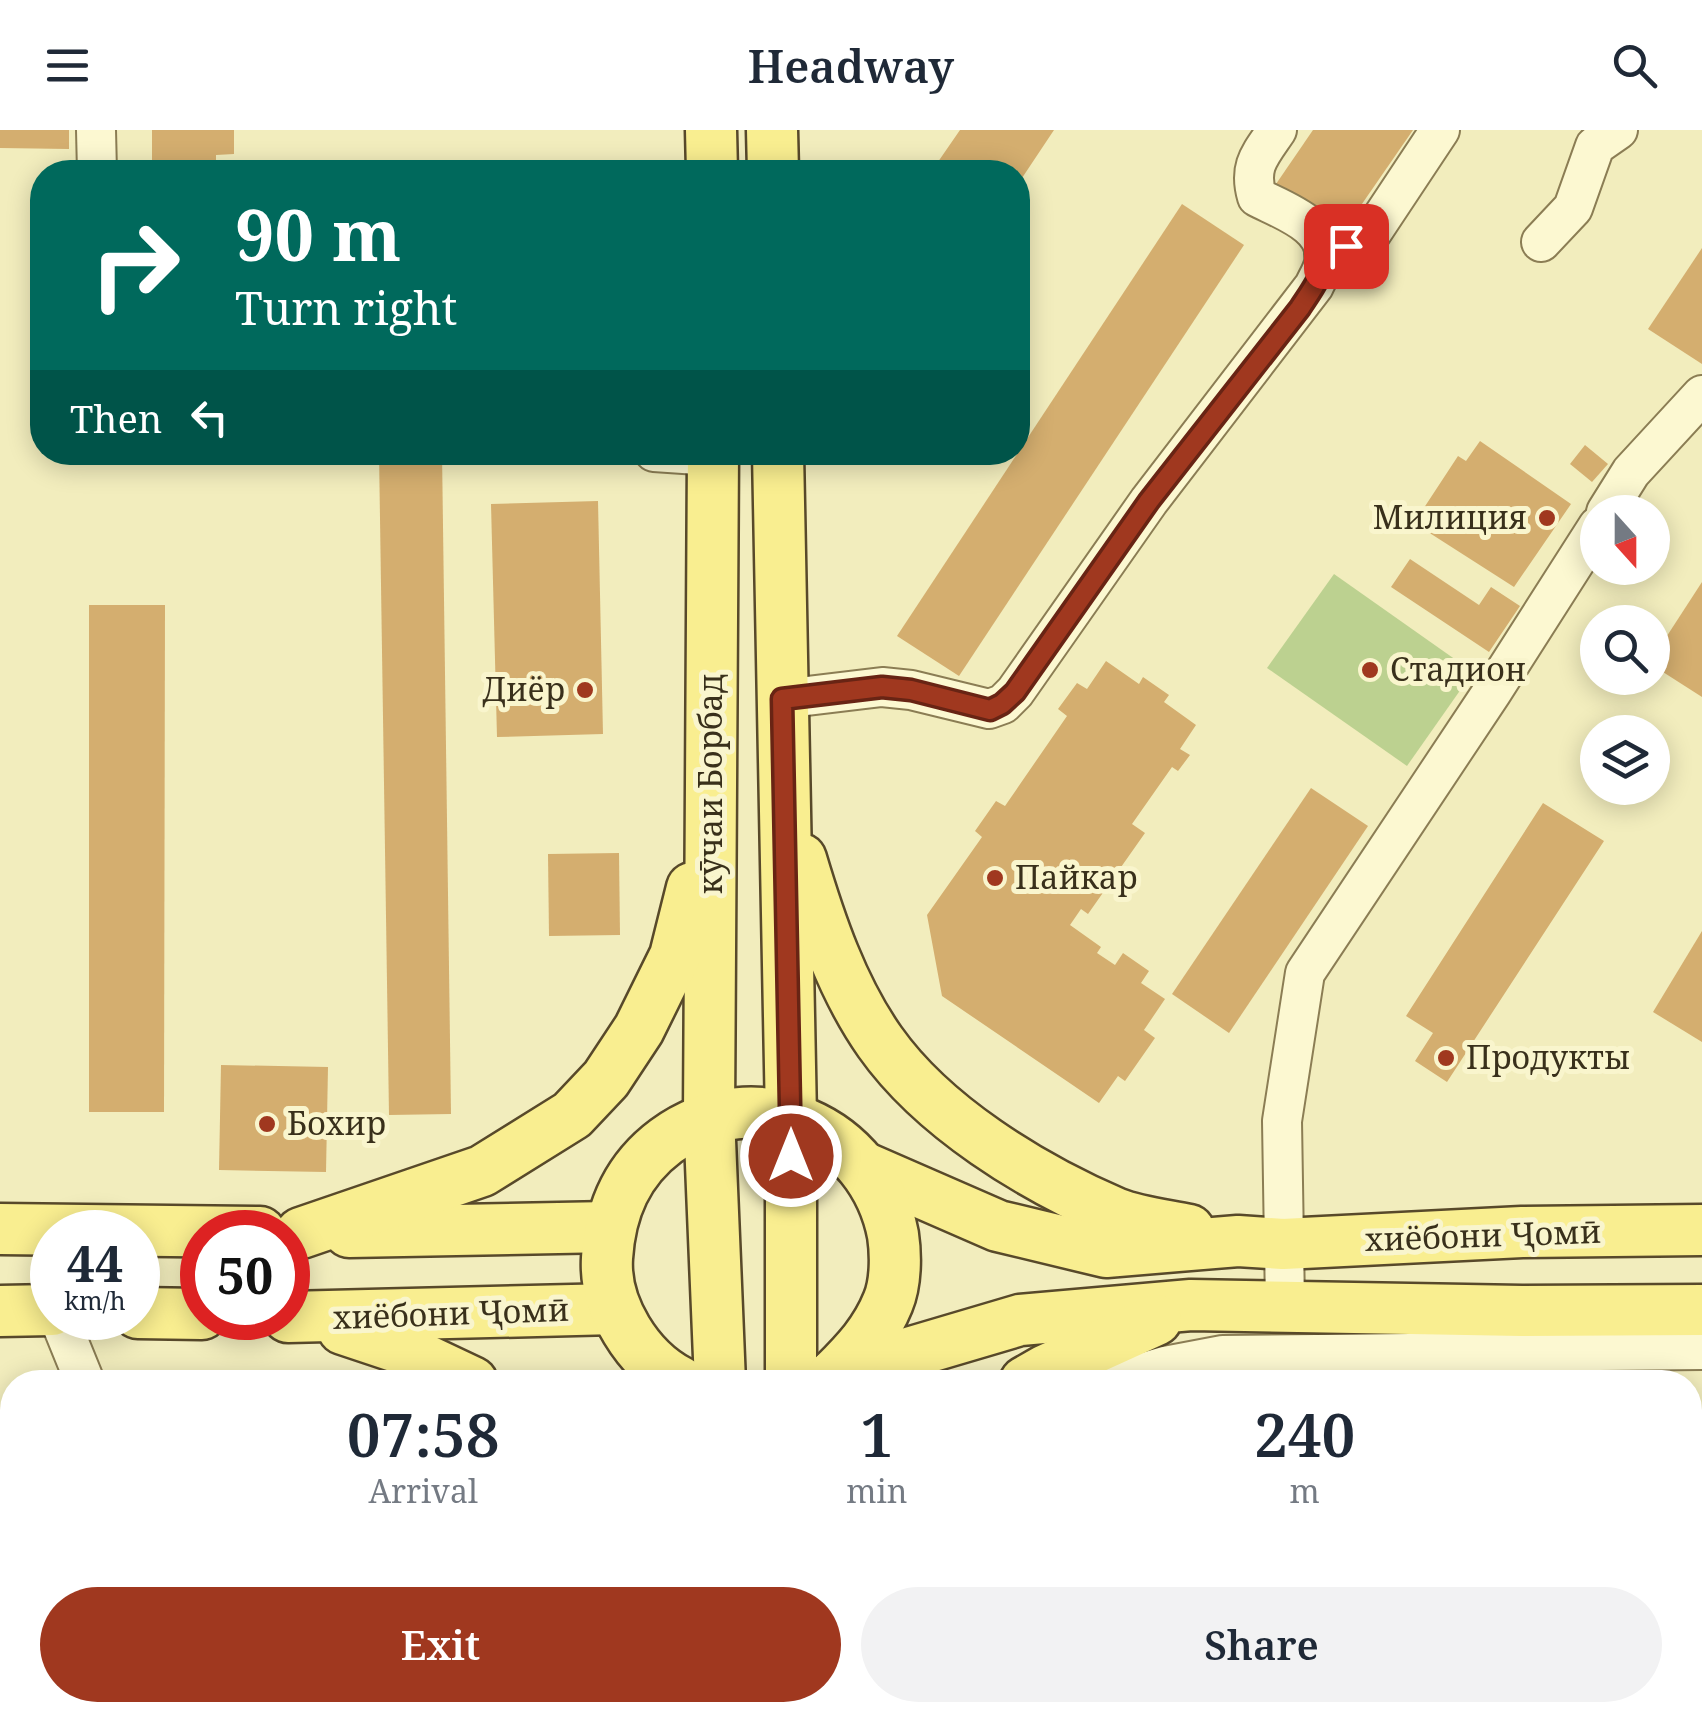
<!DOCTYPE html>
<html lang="en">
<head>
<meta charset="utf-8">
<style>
  :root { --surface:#fff; --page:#f2f2f3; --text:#1f2937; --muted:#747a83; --accent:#a0381f }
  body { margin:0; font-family:"Noto Serif",serif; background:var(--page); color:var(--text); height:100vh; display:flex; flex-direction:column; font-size:38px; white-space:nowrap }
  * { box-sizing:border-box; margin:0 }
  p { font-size:32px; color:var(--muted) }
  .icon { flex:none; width:55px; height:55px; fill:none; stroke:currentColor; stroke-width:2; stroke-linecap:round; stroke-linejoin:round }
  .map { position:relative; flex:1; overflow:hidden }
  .sheet { position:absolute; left:0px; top:1240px; width:1702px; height:352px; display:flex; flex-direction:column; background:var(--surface); border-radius:40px 40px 0 0; box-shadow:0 5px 25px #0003 }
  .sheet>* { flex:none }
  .banner { position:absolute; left:30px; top:30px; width:1000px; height:305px; border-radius:40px; box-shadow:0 5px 25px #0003; background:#00695c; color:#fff; overflow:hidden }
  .needle { width:65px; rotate:159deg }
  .buttons { position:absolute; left:1580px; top:365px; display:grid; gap:20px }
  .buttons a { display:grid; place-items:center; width:90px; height:90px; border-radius:50%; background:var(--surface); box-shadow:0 5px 25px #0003; font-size:50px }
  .speed { position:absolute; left:30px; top:1080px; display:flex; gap:20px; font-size:50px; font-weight:700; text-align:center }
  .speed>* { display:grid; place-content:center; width:130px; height:130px; border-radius:50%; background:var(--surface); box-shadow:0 5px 25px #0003; line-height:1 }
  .speed small { font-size:25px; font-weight:400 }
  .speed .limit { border:15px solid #d22; background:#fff; color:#111 }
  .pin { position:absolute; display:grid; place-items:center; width:85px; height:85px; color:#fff; margin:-42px; border-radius:20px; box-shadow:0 5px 15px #0006 }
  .me { position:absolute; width:110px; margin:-55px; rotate:0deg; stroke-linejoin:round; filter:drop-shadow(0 0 8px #0008) }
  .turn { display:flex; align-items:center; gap:35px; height:210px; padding:0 40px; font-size:45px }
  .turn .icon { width:130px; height:130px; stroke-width:2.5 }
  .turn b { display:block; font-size:70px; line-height:85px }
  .then { display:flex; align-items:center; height:95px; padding:0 40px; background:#0003; gap:20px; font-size:38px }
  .eta { display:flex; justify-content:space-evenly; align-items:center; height:170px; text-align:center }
  .eta b { font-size:60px; font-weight:600; line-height:70px }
  .button { display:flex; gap:20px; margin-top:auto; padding:20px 40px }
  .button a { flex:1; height:115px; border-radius:60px; background:var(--accent); color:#fff; font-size:40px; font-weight:600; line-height:115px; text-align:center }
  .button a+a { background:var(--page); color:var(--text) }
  header { display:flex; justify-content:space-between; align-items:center; height:130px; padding:0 40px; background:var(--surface); font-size:45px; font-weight:600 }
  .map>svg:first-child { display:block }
</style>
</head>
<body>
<header><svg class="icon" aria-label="menu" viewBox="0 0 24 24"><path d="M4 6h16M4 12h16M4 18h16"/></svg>Headway<svg class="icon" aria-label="search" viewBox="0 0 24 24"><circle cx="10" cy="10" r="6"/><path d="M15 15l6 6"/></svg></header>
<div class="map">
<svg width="1702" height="1591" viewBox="0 0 1702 1591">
  <rect width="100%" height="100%" fill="#f2edbd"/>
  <g fill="#bcd190">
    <polygon points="1334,444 1473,542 1407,636 1267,538"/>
    <polygon points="0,1308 12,1309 12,1550 0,1553"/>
    <polygon points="12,1566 12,1580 71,1580 74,1591 0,1591 0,1569"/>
  </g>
  <g fill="#d4ae6f">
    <polygon points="0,0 69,0 69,19 0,18"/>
    <polygon points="152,0 234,0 234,24 216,25 216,32 297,31 297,42 152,42"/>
    <polygon points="960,0 1054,0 1018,54 1018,42 931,42"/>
    <polygon points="1313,0 1413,0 1344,100 1276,54"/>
    <polygon points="1182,74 1244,115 959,546 897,506"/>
    <polygon points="1702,118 1702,234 1648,199"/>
    <polygon points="1480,311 1571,374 1514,457 1414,393 1458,326 1466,331"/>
    <polygon points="1585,315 1608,334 1592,352 1570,334"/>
    <polygon points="379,322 442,322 451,984 389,985"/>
    <polygon points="598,371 603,604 497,607 491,374"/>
    <polygon points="1410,429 1479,475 1491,457 1520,476 1489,522 1391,457"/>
    <polygon points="1702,452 1702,567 1652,535 1652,529"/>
    <polygon points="89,475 165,475 164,982 89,982"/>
    <polygon points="1106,531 1139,554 1143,547 1169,565 1164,572 1196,595 1180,619 1190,625 1178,641 1172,637 1132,694 1145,703 1088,784 1081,779 1070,795 1101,817 1097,823 1115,835 1123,823 1149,841 1141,853 1165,869 1144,900 1155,908 1125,951 1118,946 1099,973 942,866 927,785 982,707 975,701 996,671 1005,676 1067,586 1058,579 1077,553 1087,559"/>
    <polygon points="1311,658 1368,696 1229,903 1172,864"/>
    <polygon points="1543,673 1604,711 1447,952 1415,931 1433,903 1406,886"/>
    <polygon points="619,723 620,805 549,806 548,724"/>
    <polygon points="1702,801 1702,912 1653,882"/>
    <polygon points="221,935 328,937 326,1042 219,1040"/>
    <polygon points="1702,1403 1702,1487 1690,1492 1690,1408"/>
    <polygon points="118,1580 152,1580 156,1591 121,1591"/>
    <polygon points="248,1580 299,1580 304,1591 252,1591"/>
    <polygon points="512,1580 580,1580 587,1591 495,1591"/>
  </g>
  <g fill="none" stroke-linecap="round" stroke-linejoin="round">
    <defs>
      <g id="minor">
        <polyline points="96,0 97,42"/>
        <polyline points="1541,112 1573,78 1595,16 1618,0"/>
        <polyline points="1324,123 1367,110 1440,0"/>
        <polyline points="654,322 713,326"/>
        <polyline points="1606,382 1631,342 1702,265"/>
        <path d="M782 569 882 557 911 560 989 579 1003 574 1015 562 1149 371 1314 156C1317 149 1323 140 1324 132 1331 96 1282 80 1257 67 1248 36 1260 25 1277 0"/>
        <polyline points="1285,1175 1282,991 1305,843 1492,562 1598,396"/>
        <polyline points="59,1188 85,1252"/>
        <polyline points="1111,1252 1165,1236 1223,1225 1702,1220"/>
        <polyline points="905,1580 905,1591"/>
        <polyline points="367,1591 384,1580"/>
      </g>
      <g id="major">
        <polyline points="711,0 712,42"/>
        <polyline points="772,0 773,42"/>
        <polyline points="713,322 709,986 720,1252"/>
        <polyline points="778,322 791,988 791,1252"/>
        <path d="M801 729C820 793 842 858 880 912 933 987 1031 1047 1115 1083 1137 1092 1165 1095 1189 1100"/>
        <polyline points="865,1038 998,1096 1106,1122 1238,1111 1283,1114 1522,1102 1702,1100"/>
        <polyline points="0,1099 260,1102"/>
        <polyline points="349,1102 609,1097"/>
        <polyline points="301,1103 482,1041 572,985 606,949 639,899 675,826 692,758"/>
        <polyline points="0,1181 52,1180"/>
        <polyline points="138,1183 202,1184"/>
        <polyline points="288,1187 615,1179"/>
        <polyline points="343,1199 400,1218 472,1252"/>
        <polyline points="834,1245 1020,1190 1191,1175 1522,1181 1702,1180"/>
        <path d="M680 1252C638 1230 604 1177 607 1128 610 1080 627 1040 666 1011 755 946 873 999 893 1105 896 1125 896 1153 888 1172 876 1202 857 1222 834 1245"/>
        <polyline points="1025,1252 1046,1240 1156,1190"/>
        <polyline points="724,1580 725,1591"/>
        <polyline points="808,1591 811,1580"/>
      </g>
    </defs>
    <use href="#minor" stroke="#8b7d54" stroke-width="42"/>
    <use href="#major" stroke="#58492a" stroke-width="55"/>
    <use href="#minor" stroke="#fcf8d1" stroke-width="38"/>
    <use href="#major" stroke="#f9ee90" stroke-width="50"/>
  </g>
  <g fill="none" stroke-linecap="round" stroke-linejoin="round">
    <defs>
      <path id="route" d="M791 1026 782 569 882 557 911 560 990 580 1002 574 1015 562 1149 371 1300 178C1311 161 1325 144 1324 123L1346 116"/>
    </defs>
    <use href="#route" stroke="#682414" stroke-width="25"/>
    <use href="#route" stroke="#a0381f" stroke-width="18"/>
  </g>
  <g fill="#a0381f" stroke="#f9f5cd" stroke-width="4">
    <circle cx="1547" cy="388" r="10"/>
    <circle cx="1370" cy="540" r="10"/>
    <circle cx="585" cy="560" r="10"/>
    <circle cx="995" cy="748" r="10"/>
    <circle cx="1446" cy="928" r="10"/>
    <circle cx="267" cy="994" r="10"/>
  </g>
  <g text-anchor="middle" stroke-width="10" stroke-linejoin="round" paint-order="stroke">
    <g font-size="32" fill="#39301b" stroke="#f9f5cd" text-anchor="start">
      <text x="1527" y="399" text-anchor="end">Милиция</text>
      <text x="1390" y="551">Стадион</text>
      <text x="565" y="571" text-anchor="end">Диëр</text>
      <text x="1015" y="759">Пайкар</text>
      <text x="1466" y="939">Продукты</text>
      <text x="287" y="1005">Бохир</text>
    </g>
    <g font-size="32" fill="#39301b" stroke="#f9f5cd">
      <text transform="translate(711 654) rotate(-90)" y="11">кӯчаи Борбад</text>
      <text transform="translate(1483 1106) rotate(-2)" y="11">хиёбони Ҷомӣ</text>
      <text transform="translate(451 1184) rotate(-2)" y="11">хиёбони Ҷомӣ</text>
    </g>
  </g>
</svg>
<div class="buttons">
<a><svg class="needle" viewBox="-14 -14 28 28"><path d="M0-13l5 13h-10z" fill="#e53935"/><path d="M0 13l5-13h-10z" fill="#747a83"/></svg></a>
<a><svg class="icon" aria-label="search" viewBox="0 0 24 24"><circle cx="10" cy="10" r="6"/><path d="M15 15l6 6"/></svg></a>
<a><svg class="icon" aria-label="layers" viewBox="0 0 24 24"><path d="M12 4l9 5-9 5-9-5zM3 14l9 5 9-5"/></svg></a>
</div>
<div class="speed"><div>44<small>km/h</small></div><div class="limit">50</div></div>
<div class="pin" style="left:1346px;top:116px;background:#d93025"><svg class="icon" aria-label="arrive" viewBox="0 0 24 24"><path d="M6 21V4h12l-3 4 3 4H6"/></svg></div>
<svg class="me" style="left:791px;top:1026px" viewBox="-20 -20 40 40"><circle r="17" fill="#a0381f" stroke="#fff" stroke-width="3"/><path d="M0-11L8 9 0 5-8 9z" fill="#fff"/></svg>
<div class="banner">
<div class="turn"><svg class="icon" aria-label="right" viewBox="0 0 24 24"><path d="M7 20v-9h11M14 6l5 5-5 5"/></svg><div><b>90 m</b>Turn right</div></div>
<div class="then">Then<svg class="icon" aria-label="left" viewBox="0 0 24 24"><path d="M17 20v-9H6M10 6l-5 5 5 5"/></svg></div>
</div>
<section class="sheet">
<div class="eta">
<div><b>07:58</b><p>Arrival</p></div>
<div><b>1</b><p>min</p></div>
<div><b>240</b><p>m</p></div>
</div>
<div class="button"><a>Exit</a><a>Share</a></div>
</section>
</div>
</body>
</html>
